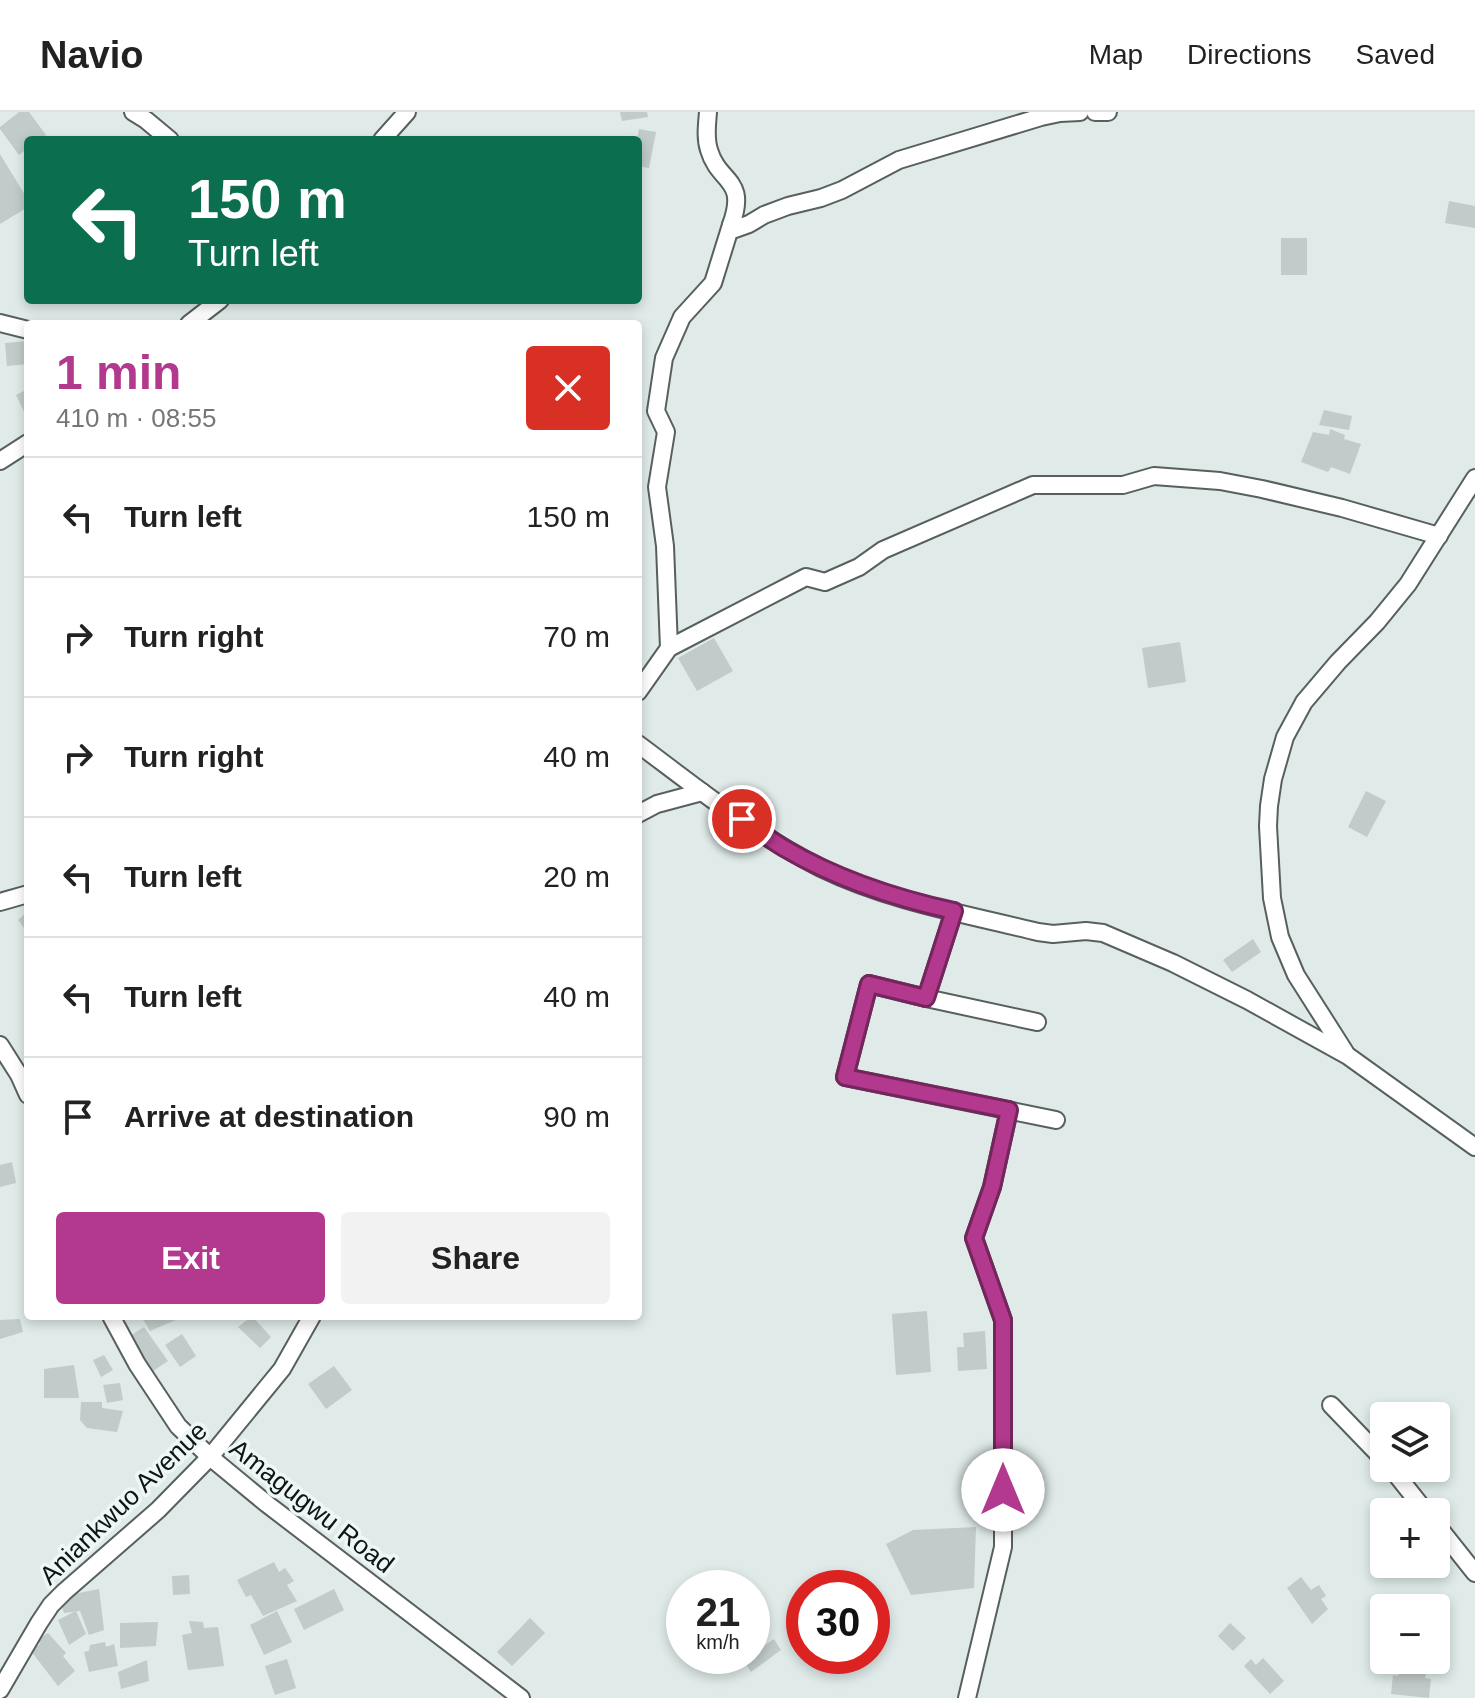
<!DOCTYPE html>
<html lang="en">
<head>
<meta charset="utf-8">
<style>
  :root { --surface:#fff; --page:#f2f2f2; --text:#222; --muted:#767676; --line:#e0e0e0; --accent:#b2398d }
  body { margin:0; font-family:Helvetica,sans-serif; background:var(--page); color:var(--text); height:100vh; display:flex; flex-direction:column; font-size:30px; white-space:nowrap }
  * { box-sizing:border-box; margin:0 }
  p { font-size:26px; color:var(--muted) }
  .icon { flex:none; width:44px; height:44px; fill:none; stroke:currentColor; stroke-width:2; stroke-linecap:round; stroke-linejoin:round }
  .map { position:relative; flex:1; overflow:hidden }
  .side { position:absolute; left:24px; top:208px; width:618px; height:1000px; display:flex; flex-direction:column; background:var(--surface); border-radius:8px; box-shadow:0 4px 12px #0003 }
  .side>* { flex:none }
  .guide { position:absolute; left:24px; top:24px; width:618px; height:168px; border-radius:8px; box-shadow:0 4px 12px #0003; background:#0b6e4f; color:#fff; overflow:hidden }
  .fabs { position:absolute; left:1370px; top:1290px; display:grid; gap:16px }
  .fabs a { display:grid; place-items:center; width:80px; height:80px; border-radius:8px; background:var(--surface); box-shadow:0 4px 12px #0003; font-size:40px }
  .speed { position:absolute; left:666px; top:1458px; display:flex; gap:16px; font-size:40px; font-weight:700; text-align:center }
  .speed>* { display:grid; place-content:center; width:104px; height:104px; border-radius:50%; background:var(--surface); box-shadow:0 4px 12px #0003; line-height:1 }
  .speed small { font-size:20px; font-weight:400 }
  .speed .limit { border:12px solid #d22; background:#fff; color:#111 }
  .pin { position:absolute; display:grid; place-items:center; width:68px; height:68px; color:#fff; margin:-34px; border:4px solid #fff; border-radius:50%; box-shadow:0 2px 8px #0007 }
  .me { position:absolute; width:88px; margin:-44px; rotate:0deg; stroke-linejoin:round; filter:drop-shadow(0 0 6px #0008) }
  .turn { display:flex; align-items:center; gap:28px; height:168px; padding:0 32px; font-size:36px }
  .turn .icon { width:104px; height:104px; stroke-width:2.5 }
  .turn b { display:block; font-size:56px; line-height:68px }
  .round { display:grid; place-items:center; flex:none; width:84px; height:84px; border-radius:8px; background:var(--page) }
  .head { display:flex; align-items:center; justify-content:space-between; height:136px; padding:0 32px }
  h1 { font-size:48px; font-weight:800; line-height:60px; color:var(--accent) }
  .action { display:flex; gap:16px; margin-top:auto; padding:16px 32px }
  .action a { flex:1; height:92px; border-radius:8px; background:var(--accent); color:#fff; font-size:32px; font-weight:800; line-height:92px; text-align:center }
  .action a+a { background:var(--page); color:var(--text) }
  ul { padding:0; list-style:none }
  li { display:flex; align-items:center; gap:24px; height:120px; padding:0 32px; border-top:2px solid var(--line) }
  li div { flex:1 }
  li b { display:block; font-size:30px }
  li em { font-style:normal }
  header { display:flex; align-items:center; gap:48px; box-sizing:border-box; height:112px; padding:0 40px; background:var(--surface); border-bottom:2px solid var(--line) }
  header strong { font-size:38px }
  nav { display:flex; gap:44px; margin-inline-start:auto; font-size:28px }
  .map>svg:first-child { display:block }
</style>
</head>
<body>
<header>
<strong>Navio</strong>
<nav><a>Map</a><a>Directions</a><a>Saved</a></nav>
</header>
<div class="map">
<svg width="1475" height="1586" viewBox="0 0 1475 1586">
  <rect width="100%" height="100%" fill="#dfeae9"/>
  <g fill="#c1cbca">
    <polygon points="19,0 29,0 46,23 39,28 28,28 28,36 19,43 0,17 0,15"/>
    <polygon points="620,0 647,0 648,5 622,9"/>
    <polygon points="639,17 656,20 649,56 638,54 637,28"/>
    <polygon points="0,42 28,88 28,95 0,112"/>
    <polygon points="1449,89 1475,94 1475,116 1445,111"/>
    <rect x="1281" y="126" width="26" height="37"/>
    <polygon points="28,229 28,252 7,254 5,231"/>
    <polygon points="28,277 28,308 16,283"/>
    <polygon points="1324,298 1352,304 1349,318 1319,313"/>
    <polygon points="1330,317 1345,323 1344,327 1361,332 1350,362 1331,355 1328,360 1301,350 1313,320 1329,323"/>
    <polygon points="714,526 733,559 697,579 678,546"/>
    <polygon points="1180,530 1186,570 1148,576 1142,536"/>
    <polygon points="1366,679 1386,689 1367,725 1348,715"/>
    <polygon points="28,799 28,821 18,808"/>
    <polygon points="1253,827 1261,840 1232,860 1223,848"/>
    <polygon points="12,1050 16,1071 0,1075 0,1053"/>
    <polygon points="927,1199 931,1260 896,1263 892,1202"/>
    <polygon points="141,1204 185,1204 150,1219"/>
    <polygon points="252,1204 271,1225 260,1236 238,1215"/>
    <polygon points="20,1207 23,1220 0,1227 0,1208"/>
    <polygon points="144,1215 168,1249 147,1263 125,1227"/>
    <polygon points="985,1219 987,1257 958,1259 957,1235 964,1235 963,1221"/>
    <polygon points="182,1222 196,1244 180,1255 165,1233"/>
    <polygon points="104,1243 113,1258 101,1265 93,1248"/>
    <polygon points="74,1253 79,1286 44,1286 44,1257"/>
    <polygon points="334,1254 352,1278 326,1297 308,1272"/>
    <polygon points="120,1271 123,1288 107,1291 103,1273"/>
    <polygon points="81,1290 102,1290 102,1296 123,1299 117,1320 87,1316 80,1308"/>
    <polygon points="976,1415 974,1476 911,1483 886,1432 913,1418"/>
    <polygon points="274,1450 279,1460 285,1456 294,1469 287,1473 297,1489 263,1504 251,1483 246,1485 237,1468"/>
    <polygon points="189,1463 190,1482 173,1483 172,1464"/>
    <polygon points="1301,1465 1311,1478 1319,1473 1326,1484 1321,1487 1328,1497 1312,1512 1287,1476"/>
    <polygon points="99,1477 104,1518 89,1523 80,1499 64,1501 59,1485"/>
    <polygon points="334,1477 344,1498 304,1518 294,1497"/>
    <polygon points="76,1499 86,1522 69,1533 58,1508"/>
    <polygon points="277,1499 292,1530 264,1543 250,1513"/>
    <polygon points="530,1506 545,1521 512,1554 497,1540"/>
    <polygon points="189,1509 203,1510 204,1516 218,1515 224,1554 188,1558 182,1523 192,1521"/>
    <polygon points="158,1510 156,1534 120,1536 120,1511"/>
    <polygon points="1230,1511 1246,1526 1233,1539 1218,1524"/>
    <polygon points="1378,1516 1384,1519 1384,1548 1389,1548 1391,1553 1371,1549 1374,1536 1370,1534"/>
    <polygon points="48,1521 66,1541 63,1544 75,1559 58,1574 31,1539 40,1532 37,1528"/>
    <polygon points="774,1527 781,1538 751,1560 743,1548"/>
    <polygon points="105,1530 106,1535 114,1532 118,1554 89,1560 84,1540 89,1539 90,1533"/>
    <polygon points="1436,1536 1444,1537 1441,1557 1427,1555 1425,1566 1431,1567 1429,1586 1391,1582 1393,1563 1398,1564 1400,1548 1436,1548"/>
    <polygon points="1263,1546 1284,1569 1270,1582 1244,1554 1251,1547 1256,1553"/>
    <polygon points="287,1547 296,1576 275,1583 265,1554"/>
    <polygon points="147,1548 149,1569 121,1577 118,1560"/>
  </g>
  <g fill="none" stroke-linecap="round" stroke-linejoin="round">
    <defs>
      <g id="street">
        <polyline points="133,0 146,8 170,28"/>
        <path d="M708 0C707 13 705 26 709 38 719 72 748 66 731 113L735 117 749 112 764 103 788 94 821 86 842 78 899 48 1041 5 1060 1 1080 0"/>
        <polyline points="1095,0 1108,0"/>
        <polyline points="382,28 407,0"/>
        <polyline points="0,211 28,218"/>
        <polyline points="189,212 220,188"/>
        <polyline points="0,349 28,331"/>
        <polyline points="669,536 806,465 825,470 859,455 883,438 1033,373 1123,373 1154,364 1220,369 1262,377 1342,396 1439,424"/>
        <polyline points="638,580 669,536 665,434 657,375 666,320 656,299 664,246 682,205 713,171 731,113"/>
        <path d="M638 632C697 676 755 723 821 756 889 789 965 802 1038 820L1053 822 1086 819 1103 821 1173 851 1247 888 1348 944 1475 1035"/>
        <polyline points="638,702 657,692 702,680"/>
        <polyline points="0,790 28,782"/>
        <polyline points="926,886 954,799"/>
        <polyline points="1037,910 926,886 869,872 845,965 1056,1008"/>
        <polyline points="0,933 19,963 28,983"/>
        <polyline points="1345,940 1296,863 1280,825 1272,786 1268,714 1269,694 1273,667 1285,625 1304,590 1338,550 1377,510 1408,472 1475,366"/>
        <polyline points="111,1204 137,1252 178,1314 210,1345 267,1392 521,1586"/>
        <polyline points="1331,1293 1384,1348"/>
        <polyline points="1391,1356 1426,1400"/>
        <polyline points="1436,1412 1475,1461"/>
        <polyline points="0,1578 39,1511 51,1493 64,1480 158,1398 210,1345 282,1257 312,1204"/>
        <polyline points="967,1586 1003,1435 1003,1208 974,1126 992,1075 1009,998"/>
      </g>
    </defs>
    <use href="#street" stroke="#57605f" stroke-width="20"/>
    <use href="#street" stroke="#fff" stroke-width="16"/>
  </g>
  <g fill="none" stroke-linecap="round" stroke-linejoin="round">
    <defs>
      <path id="route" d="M742 707C756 717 769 727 784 736 837 767 894 786 954 799L926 886 869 872 845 965 1009 998 992 1075 974 1126 1003 1208V1378"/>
    </defs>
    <use href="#route" stroke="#74255c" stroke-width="20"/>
    <use href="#route" stroke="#b2398d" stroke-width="14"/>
  </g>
  <g text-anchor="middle" stroke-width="7" stroke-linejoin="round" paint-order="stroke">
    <g font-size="26" fill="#101414" stroke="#edf7f7">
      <text transform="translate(123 1391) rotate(-44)" y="9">Aniankwuo Avenue</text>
      <text transform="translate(312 1394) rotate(38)" y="9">Amagugwu Road</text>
    </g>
  </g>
</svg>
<div class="fabs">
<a><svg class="icon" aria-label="layers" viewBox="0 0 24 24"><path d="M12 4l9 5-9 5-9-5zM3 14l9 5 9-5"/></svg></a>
<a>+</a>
<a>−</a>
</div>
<div class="speed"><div>21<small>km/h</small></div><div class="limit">30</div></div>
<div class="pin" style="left:742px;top:707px;background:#d93025"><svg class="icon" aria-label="arrive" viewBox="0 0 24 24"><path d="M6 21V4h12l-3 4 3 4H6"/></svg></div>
<svg class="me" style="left:1003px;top:1378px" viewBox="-20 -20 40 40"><circle r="19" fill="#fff"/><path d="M0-13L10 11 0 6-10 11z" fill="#b2398d"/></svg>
<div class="guide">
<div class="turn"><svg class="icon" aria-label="left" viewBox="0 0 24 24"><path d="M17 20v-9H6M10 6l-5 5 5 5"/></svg><div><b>150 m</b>Turn left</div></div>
</div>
<section class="side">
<div class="head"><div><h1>1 min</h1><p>410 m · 08:55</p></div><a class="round" style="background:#d93025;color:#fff"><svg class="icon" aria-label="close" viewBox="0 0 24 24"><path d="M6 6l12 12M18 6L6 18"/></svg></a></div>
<ul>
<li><svg class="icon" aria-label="left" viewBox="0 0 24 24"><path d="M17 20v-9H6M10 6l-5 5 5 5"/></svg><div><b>Turn left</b></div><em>150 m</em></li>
<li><svg class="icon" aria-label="right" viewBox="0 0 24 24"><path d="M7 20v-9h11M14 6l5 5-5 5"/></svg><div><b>Turn right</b></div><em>70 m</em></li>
<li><svg class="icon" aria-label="right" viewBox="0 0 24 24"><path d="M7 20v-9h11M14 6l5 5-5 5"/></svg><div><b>Turn right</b></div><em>40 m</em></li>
<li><svg class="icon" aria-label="left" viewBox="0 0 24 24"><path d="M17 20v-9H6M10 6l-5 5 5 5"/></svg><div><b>Turn left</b></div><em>20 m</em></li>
<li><svg class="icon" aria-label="left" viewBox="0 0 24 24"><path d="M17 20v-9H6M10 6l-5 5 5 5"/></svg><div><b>Turn left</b></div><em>40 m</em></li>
<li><svg class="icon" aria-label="arrive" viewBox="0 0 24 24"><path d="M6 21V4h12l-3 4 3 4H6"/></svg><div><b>Arrive at destination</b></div><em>90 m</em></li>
</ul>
<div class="action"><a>Exit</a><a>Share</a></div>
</section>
</div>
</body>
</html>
